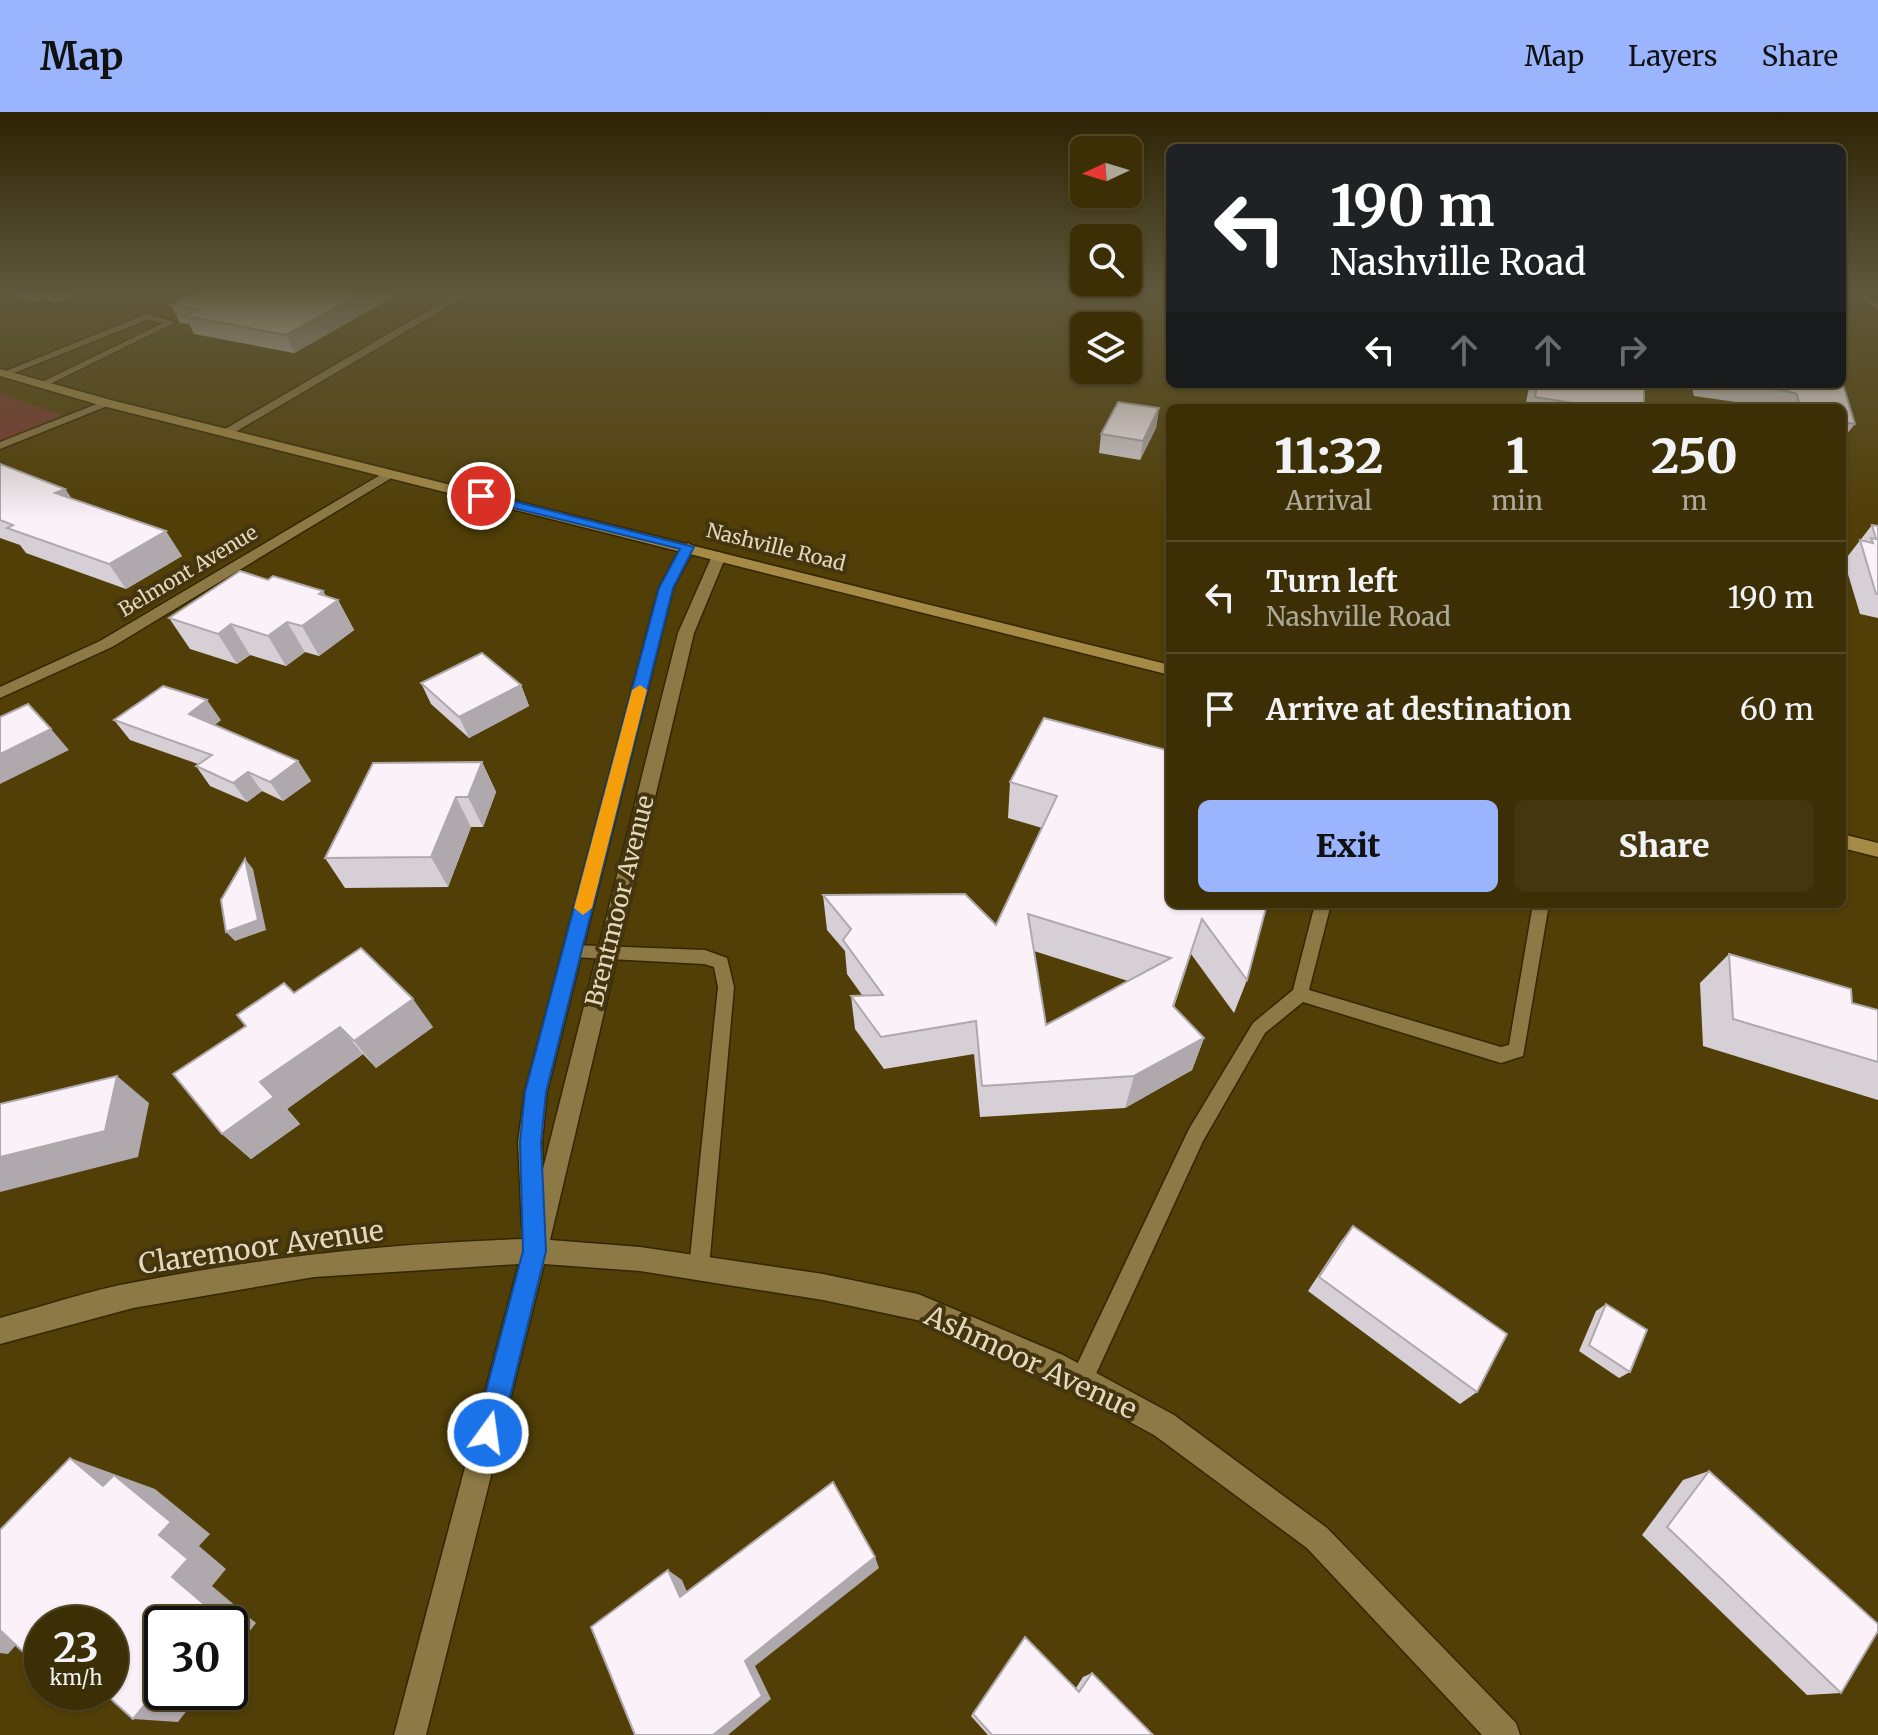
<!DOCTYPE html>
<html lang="en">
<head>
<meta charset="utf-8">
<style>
  :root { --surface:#3d2f05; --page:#44370f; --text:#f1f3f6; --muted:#ada99a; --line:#564a27; --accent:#9ab5fd }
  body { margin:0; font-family:Merriweather,serif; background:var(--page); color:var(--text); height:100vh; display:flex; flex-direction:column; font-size:30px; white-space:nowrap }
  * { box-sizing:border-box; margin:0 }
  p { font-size:26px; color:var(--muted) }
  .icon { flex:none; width:44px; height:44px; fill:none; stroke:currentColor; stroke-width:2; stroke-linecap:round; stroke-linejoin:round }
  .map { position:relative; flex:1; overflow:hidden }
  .details { position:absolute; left:1166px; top:292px; width:680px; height:504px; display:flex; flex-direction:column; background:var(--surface); border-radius:12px; box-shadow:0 2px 6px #0004,0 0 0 2px var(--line) }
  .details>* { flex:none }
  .top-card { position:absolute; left:1166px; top:32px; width:680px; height:244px; border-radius:12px; box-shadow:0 2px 6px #0004,0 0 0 2px var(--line); background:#202124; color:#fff; overflow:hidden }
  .needle { width:52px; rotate:266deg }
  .fabs { position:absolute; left:1070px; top:24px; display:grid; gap:16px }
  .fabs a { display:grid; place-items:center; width:72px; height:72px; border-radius:12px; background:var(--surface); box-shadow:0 2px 6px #0004,0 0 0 2px var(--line); font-size:40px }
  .speed { position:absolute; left:24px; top:1494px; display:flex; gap:16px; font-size:40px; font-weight:700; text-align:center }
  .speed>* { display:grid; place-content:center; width:104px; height:104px; border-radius:50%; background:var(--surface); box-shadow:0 2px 6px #0004,0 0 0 2px var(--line); line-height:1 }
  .speed small { font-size:20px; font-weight:400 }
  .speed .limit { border:4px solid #111; border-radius:12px; background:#fff; color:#111 }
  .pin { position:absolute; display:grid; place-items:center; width:68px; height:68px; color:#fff; margin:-34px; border:4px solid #fff; border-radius:50%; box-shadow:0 2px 8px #0007 }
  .me { position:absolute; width:88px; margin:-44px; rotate:14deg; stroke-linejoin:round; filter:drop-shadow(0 0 6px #0008) }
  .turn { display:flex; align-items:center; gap:28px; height:168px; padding:0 32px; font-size:36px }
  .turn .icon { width:104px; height:104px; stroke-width:2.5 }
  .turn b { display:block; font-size:56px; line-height:68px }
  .lanes { display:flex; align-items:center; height:76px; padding:0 32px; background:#0003; justify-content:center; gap:40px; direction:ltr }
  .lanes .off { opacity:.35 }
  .eta { display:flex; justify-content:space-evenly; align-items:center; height:136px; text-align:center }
  .eta b { font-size:48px; font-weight:800; line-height:56px }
  .action { display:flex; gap:16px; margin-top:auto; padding:16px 32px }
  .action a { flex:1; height:92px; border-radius:12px; background:var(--accent); color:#111; font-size:32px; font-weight:800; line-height:92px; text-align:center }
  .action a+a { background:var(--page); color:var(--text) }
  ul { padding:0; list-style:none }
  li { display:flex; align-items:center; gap:24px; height:112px; padding:0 32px; border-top:2px solid var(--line) }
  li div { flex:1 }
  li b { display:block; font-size:30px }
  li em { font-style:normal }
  header { display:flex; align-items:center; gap:48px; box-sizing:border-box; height:112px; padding:0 40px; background:var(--accent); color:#111 }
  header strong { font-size:38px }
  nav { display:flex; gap:44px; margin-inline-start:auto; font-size:28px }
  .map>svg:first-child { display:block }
</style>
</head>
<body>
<header>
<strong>Map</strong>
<nav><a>Map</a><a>Layers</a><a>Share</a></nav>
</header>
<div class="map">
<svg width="1878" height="1623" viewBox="0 0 1878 1623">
  <rect width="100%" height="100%" fill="#513f07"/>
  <polygon fill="#79372f" points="0,281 62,303 0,330"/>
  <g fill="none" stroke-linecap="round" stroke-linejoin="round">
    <defs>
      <g id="lane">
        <polygon points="146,202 176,210 46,274 38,272 163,211 147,208 9,263 1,261"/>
        <polygon points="107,288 110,289 110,293 0,337 0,330"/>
        <polygon points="1315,792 1331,792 1309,878 1501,935 1509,933 1533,792 1549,792 1523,944 1501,951 1303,890 1265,921 1203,1029 1089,1277 1081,1280 1073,1277 1070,1269 1073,1261 1189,1017 1253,911 1293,878"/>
        <polygon points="572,833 705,838 727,846 734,875 709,1156 706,1163 699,1166 692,1163 689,1156 718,875 714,855 704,852 572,845 566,844 564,839 566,834"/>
      </g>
      <g id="street">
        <polygon points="460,180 473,180 230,323 220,320"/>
        <polygon points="387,359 398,362 112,535 0,586 0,575 100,529"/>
        <path d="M688 431 695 435 673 476 547 980 542 1030 543 1057 678 521 712 444 719 440 726 444 694 521 550 1128 640 1135 823 1162 918 1182 1063 1243 1174 1303 1327 1416 1516 1611 1520 1623H1482L1307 1436 1154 1323 1043 1263 917 1208 823 1188 640 1159 544 1152 426 1623H394L519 1152 314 1165 133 1196 0 1232V1206C45 1194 90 1178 136 1170 265 1145 394 1131 525 1127L522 1115 518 1030 525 980 659 476 681 435Z"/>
      </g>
      <polygon id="secondary" points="1852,180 1864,180 1878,191 1878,199"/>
      <g id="primary">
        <polygon points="0,257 111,288 1170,553 1170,563 103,294 0,264"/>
        <polygon points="1842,722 1878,731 1878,745 1842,736"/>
      </g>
    </defs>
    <use href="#lane" stroke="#342600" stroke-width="3"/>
    <use href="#street" stroke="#342600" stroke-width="3"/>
    <use href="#secondary" stroke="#342600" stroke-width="3"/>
    <use href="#primary" stroke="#342600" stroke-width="3"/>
    <use href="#lane" fill="#8c7946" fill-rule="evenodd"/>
    <use href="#street" fill="#8c7946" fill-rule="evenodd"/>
    <use href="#secondary" fill="#988246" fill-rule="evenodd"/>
    <use href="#primary" fill="#a58b46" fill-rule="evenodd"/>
  </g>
  <g fill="#d7cfd6" fill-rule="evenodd">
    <polygon points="8,180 86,180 55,191 45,186 33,190"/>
    <polygon points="198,180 402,180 294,241 194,222 189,212 180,211 171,193"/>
    <polygon points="1531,272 1644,272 1644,296 1525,296 1528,280"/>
    <polygon points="1691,272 1842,272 1855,312 1842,328 1842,296 1777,296 1694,284"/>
    <polygon points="1159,296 1156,316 1140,348 1099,341 1101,322"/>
    <polygon points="0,352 65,377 72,387 182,444 126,477 26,441 20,433 0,426"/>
    <polygon points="1872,413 1878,414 1878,506 1860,502 1844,449"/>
    <polygon points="268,468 323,479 326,484 338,488 354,518 319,544 305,540 286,554 250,543 237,552 190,537 169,506"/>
    <polygon points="421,571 521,573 529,594 469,626 431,592"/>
    <path d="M1044 606 1267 792 1247 868 1234 901 1191 842 1174 895 1204 926 1192 958 1125 996 980 1005 974 942 884 957 855 917 851 884 862 883 847 862 845 839 827 818 823 783 996 813 1042 716 1008 706 1010 670ZM1034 839 1128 869 1046 913Z"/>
    <polygon points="114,608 221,608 214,613 298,649 311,669 283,689 262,679 247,690 210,674 196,654 198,652 130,628"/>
    <polygon points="482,650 496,680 483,715 471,715 448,775 345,776 325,746"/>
    <polygon points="1729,842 1852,891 1878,898 1878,988 1703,934 1700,871"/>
    <polygon points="294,881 433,915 376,956 363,942 287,997 300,1012 251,1047 222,1022 246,914"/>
    <polygon points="1353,1114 1477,1280 1460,1292 1308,1179 1341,1129"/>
    <polygon points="1606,1192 1630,1260 1619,1266 1579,1239 1596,1199"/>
    <polygon points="1709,1359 1841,1581 1807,1583 1642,1423 1683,1368"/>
    <polygon points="1025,1525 1076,1576 1083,1565 1092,1561 1153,1623 988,1623 971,1604"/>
  </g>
  <g fill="#afa9ae">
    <polygon points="27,180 41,180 45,186 33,190"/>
    <polygon points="49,180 86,180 55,191"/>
    <polygon points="364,180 402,180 294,241 286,223"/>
    <polygon points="1159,296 1156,316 1140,348 1143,329"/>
    <polygon points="65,377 82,402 55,381"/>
    <polygon points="166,419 182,444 126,477 109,452"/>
    <polygon points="323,479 331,493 338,488 354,518 319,544 302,514 319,482"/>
    <polygon points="287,510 305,540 286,554 268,524"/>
    <polygon points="231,512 250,543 237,552 218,522"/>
    <polygon points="521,573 529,594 469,626 459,605"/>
    <polygon points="207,588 221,608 203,622 189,602"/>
    <polygon points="51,617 69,638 0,672 0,642"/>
    <polygon points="298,649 311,669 283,689 270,670"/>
    <polygon points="482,650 496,680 483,715 468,685"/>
    <polygon points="248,660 262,679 247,690 233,671"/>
    <polygon points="456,685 471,715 448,775 431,745"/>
    <polygon points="245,747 253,757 266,818 235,829 226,820"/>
    <polygon points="413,887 433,915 376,956 354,929"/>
    <polygon points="340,915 363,942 287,997 300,1012 251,1047 222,1022 260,970"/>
    <polygon points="1204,926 1192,958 1125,996 1134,964"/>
    <polygon points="117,964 149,991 138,1045 0,1080 0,1045"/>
    <polygon points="70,1346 155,1377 210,1422 199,1434 226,1457 212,1474 256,1511 230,1544 230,1512 211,1512 172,1465 159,1423"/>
    <polygon points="875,1445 879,1456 755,1554 771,1587 728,1623 713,1623 745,1549"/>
    <polygon points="668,1458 682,1468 693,1494 680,1485"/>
    <polygon points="0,1506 36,1511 8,1542 0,1541"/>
    <polygon points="162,1572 162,1580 201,1580 178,1610 133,1607"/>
    <polygon points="67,1580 110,1580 114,1585 66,1581"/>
  </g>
  <g fill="#faf1f9" stroke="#afa9ae" stroke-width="2" fill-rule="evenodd">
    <polygon points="198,180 364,180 286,223 185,204 198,198 171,193"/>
    <polygon points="1842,269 1855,312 1842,310 1842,296 1800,296 1797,282 1787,279 1734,272 1842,272"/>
    <polygon points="1537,272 1644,272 1644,296 1603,296 1535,285"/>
    <polygon points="1118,290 1159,296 1143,329 1101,322"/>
    <polygon points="0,352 65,377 55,381 166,419 109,452 7,416 13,413 0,408"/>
    <polygon points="1872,413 1878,414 1878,482 1876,482 1860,428 1873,431 1871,426 1876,427"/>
    <polygon points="240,459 268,468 273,464 323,479 319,482 338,488 302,514 287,510 268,524 231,512 218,522 169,506"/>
    <polygon points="482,541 521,573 459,605 421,571"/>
    <polygon points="163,574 207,588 189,602 298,649 270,670 248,660 233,671 196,654 212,643 114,608"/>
    <polygon points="28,592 51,617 0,642 0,605"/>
    <path d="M1044 606 1170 639V792H1267L1247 868 1202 807 1173 894 1204 926 1134 964 982 974 976 909 881 925 851 884 883 883 843 828 851 817 823 783 965 782 996 813 1057 684 1010 670ZM1028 802 1171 846 1046 913Z"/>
    <polygon points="482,650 468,685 456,685 431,745 325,746 373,651"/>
    <polygon points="245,747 258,808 226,820 221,788"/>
    <polygon points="361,836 413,887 354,929 340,915 260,970 274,985 222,1022 173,962 246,914 237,903 284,871 294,881"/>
    <polygon points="1729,842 1851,877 1852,891 1878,898 1878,950 1733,907"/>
    <polygon points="117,964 105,1019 0,1045 0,992"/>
    <polygon points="1353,1114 1507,1222 1477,1280 1319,1165"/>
    <polygon points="1606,1192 1647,1218 1630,1260 1589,1233"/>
    <polygon points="70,1346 103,1374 114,1363 171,1410 159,1423 188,1447 172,1465 218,1504 211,1512 162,1512 162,1572 133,1607 103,1580 110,1580 110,1512 42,1512 42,1558 0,1518 0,1418"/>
    <polygon points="1709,1359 1878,1512 1878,1519 1841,1581 1667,1415"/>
    <polygon points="833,1370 875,1445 745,1549 762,1584 713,1623 635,1623 591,1515 668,1458 680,1485"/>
    <polygon points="1025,1525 1079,1580 1092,1561 1153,1623 992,1623 973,1602"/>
  </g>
  <linearGradient id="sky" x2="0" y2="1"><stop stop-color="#2d2304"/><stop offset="0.44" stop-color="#5f583c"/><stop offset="1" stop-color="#5f583c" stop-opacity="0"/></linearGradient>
  <rect width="1878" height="407" fill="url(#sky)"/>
  <polygon fill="#1a73e8" stroke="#114b97" stroke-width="2" points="481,381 694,435 673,476 546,980 541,1030 546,1139 501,1321 497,1330 488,1334 479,1330 475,1321 523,1139 520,1030 525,980 659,476 680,437 477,387 475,384"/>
  <polygon fill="#f59e0b" points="640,573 647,578 592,796 583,803 574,796 632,578"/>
  <g text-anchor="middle" stroke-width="8" stroke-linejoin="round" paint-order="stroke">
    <g font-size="20" fill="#e3d8be" stroke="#44350e">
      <text transform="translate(776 435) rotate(14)" y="7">Nashville Road</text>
      <text transform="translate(188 459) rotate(-31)" y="7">Belmont Avenue</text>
    </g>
    <g font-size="24" fill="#e3d8be" stroke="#44350e">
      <text transform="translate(620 789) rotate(-76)" y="8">Brentmoor Avenue</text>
    </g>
    <g font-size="28" fill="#e3d8be" stroke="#44350e">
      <text transform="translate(261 1135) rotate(-8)" y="10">Claremoor Avenue</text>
      <text transform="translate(1031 1250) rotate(25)" y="10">Ashmoor Avenue</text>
    </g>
  </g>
</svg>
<div class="fabs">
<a><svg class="needle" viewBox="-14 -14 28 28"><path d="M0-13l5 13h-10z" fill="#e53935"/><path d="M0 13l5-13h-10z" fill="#ada99a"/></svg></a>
<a><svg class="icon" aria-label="search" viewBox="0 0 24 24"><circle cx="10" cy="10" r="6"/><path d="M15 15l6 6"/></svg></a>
<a><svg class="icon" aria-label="layers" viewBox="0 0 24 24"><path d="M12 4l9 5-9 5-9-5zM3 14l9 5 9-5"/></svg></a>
</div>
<div class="speed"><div>23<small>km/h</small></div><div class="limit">30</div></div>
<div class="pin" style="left:481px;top:384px;background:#d93025"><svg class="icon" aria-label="arrive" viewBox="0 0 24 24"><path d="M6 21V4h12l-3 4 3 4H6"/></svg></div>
<svg class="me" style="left:488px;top:1321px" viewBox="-20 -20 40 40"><circle r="17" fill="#1a73e8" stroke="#fff" stroke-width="3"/><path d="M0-11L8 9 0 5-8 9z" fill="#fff"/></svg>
<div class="top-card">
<div class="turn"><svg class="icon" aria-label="left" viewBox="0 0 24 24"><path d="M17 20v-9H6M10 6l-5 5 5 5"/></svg><div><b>190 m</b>Nashville Road</div></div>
<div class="lanes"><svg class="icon" aria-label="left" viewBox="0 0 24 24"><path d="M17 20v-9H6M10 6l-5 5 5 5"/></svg><svg class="icon off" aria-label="ahead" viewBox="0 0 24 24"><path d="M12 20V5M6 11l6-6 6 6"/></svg><svg class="icon off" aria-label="ahead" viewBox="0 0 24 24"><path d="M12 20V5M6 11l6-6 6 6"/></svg><svg class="icon off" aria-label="right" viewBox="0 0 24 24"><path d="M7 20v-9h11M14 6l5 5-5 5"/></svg></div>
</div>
<section class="details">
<div class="eta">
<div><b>11:32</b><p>Arrival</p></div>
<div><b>1</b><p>min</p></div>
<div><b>250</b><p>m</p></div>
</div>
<ul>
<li><svg class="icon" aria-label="left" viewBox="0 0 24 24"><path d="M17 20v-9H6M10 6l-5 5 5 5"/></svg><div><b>Turn left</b><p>Nashville Road</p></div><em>190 m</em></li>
<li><svg class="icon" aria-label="arrive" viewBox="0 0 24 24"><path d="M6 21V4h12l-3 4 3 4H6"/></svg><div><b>Arrive at destination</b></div><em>60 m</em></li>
</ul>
<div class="action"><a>Exit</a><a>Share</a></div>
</section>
</div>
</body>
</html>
